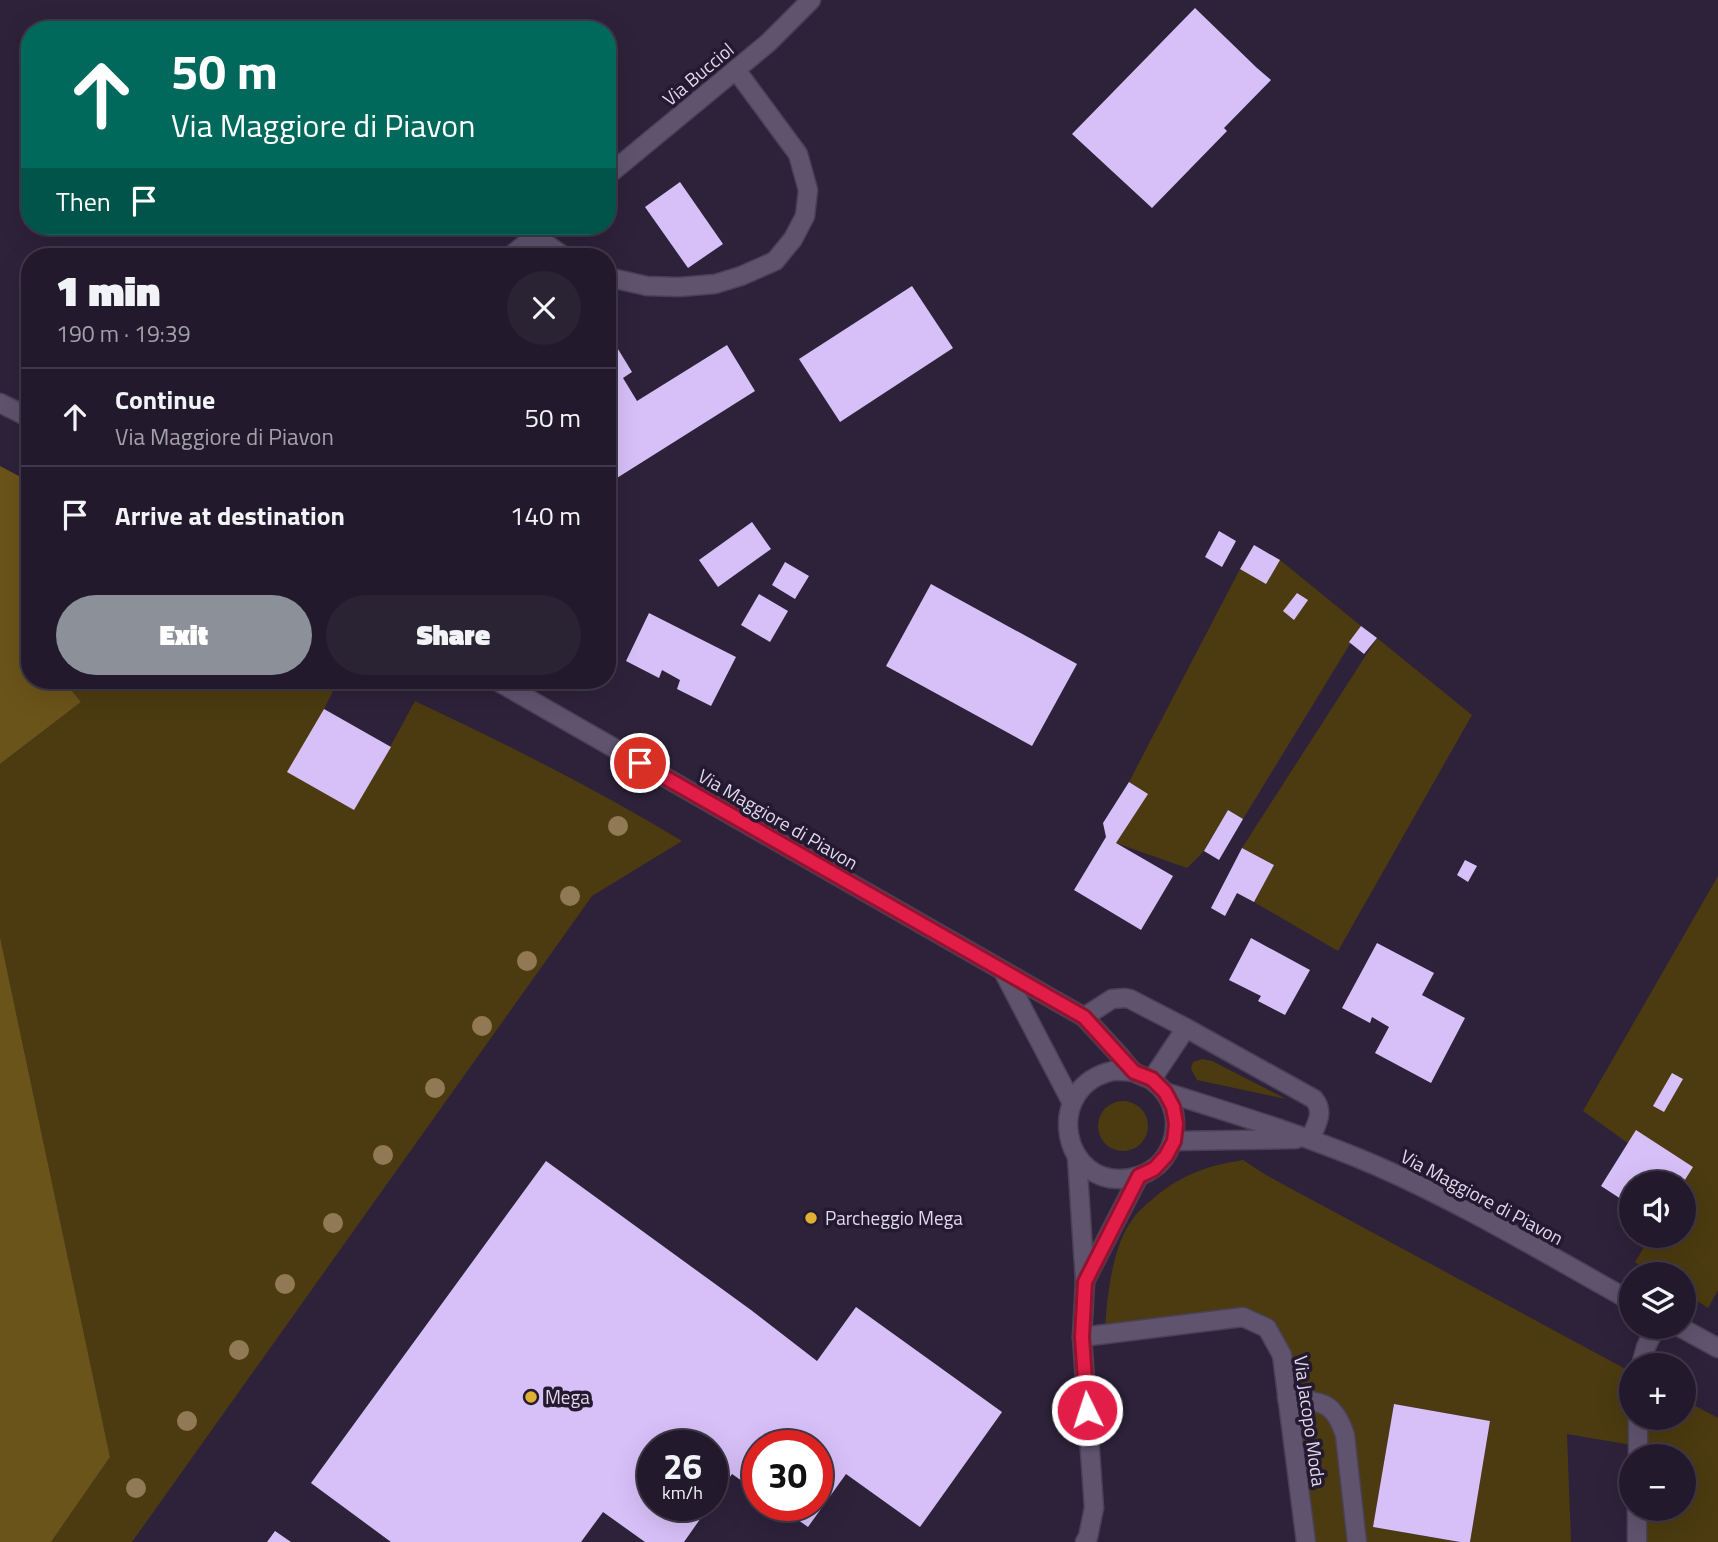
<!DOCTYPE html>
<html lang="en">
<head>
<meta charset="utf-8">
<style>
  :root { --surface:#221a2c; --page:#2a2334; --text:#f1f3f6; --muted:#a2a1a9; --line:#3f3848; --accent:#8c9099 }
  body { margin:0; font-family:"Titillium Web",sans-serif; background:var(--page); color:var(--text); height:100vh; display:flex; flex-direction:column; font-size:26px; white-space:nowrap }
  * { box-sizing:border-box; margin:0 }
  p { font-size:23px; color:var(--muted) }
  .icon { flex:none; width:38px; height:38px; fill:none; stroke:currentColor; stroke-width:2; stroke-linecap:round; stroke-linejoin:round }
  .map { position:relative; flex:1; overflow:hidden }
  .details { position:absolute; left:21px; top:248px; width:595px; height:441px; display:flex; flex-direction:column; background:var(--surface); border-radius:28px; box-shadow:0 7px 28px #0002,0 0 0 2px var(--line) }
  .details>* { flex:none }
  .hud { position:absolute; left:21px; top:21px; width:595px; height:214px; border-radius:28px; box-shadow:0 7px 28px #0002,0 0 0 2px var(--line); background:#00695c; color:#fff; overflow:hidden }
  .tools { position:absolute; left:1619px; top:1171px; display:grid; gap:14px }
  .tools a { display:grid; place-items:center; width:77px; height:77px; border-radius:50%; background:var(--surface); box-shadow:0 7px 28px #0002,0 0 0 2px var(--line); font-size:35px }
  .speed { position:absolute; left:637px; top:1430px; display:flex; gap:14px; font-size:35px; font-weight:700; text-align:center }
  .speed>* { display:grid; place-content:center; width:91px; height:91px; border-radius:50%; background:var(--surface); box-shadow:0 7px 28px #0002,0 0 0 2px var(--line); line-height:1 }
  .speed small { font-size:18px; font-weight:400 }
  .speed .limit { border:10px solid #d22; background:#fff; color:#111 }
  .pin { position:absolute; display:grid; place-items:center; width:60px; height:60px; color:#fff; margin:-30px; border:4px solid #fff; border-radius:50%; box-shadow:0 2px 7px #0007 }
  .me { position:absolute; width:77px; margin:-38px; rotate:356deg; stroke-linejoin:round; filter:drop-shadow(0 0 5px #0008) }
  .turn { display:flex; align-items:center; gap:24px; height:147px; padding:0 35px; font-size:32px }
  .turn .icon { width:91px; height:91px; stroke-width:2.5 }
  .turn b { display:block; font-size:49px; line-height:60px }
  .then { display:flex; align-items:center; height:66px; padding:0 35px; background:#0003; gap:14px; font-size:26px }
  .round { display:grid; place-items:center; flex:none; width:74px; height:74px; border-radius:37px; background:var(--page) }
  .overview { display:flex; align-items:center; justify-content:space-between; height:119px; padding:0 35px }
  h1 { font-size:42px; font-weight:800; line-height:52px }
  .action { display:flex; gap:14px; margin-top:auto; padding:14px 35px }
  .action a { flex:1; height:80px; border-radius:42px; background:var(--accent); color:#fff; font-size:28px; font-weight:800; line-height:80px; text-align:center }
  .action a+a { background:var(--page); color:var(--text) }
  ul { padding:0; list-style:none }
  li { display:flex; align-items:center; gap:21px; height:98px; padding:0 35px; border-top:2px solid var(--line) }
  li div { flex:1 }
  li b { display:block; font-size:26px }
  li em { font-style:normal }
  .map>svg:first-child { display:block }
</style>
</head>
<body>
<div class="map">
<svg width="1718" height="1542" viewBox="0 0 1718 1542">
  <rect width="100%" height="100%" fill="#2d223a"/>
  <g fill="#4c3b10">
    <polygon points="1280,560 1361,626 1243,819 1228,810 1204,851 1187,868 1116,843 1147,794 1129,782 1240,569"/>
    <polygon points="1377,638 1472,715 1338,951 1254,902 1274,865 1242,848"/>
    <path d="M64 681H338L324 709 390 747 415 701C506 744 596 789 682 841L592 896 132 1542H51L110 1457 0 937V764L81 702Z"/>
    <polygon points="1718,876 1718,1290 1708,1308 1684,1292 1684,1274 1653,1274 1635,1262 1651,1236 1684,1236 1684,1183 1583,1111"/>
    <polygon points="1202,1059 1212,1061 1286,1099 1197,1080 1191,1069 1193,1062"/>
    <circle cx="1123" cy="1126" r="25"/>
    <path d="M1243 1160 1266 1175 1631 1372V1418H1684V1400L1718 1418V1542H1637V1509L1684 1508V1456H1638L1637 1446 1567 1434 1571 1542H1470L1490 1421 1394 1404 1373 1527 1460 1542H1306L1282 1355 1242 1317 1105 1334C1106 1302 1112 1246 1132 1220 1138 1211 1147 1204 1155 1197 1183 1174 1207 1166 1243 1160Z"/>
  </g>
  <g fill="#6b5419">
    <polygon points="0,466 30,482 30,681 64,681 81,702 0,764"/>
    <polygon points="0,937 110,1457 51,1542 0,1542"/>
  </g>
  <g fill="#d7c0f8">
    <polygon points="1195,8 1257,68 1271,80 1224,128 1227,131 1152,208 1072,134"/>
    <polygon points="680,182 723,244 688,268 645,207"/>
    <polygon points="912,286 953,348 840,422 799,359"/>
    <polygon points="607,331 632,372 623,378 637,401 727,345 755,391 609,483 607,480"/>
    <polygon points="752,522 771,549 718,587 699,560"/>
    <polygon points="1219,531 1236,541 1222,567 1205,557"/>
    <polygon points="1254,545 1280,560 1266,584 1240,569"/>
    <polygon points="785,562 809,576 795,599 772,585"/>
    <polygon points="931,584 1077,664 1032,746 886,666"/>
    <polygon points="1297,593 1308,600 1294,620 1283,611"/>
    <polygon points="759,594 788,611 770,642 741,625"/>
    <polygon points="649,613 736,657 711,706 677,689 680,680 662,670 659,678 626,661"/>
    <polygon points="1361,626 1377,638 1364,654 1349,642"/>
    <polygon points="324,709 391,747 354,810 287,772"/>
    <polygon points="1129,782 1148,794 1116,843 1173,876 1141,930 1074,890 1106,837 1103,823"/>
    <polygon points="1228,810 1243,819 1219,860 1204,851"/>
    <polygon points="1242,848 1274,865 1254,902 1237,893 1225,916 1211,908"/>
    <polygon points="1465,860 1477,866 1468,882 1457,875"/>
    <polygon points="1251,938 1310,970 1285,1015 1258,1001 1261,996 1229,980"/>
    <polygon points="1377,943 1434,973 1422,995 1465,1018 1431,1083 1375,1053 1389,1027 1372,1017 1370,1023 1342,1008"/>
    <polygon points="1672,1073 1683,1079 1664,1112 1653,1106"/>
    <polygon points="1636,1130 1693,1167 1683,1183 1631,1183 1631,1195 1629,1194 1624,1201 1601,1186"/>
    <polygon points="546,1161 751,1310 817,1361 856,1307 1002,1412 920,1527 846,1474 808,1527 777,1505 817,1505 817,1446 758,1446 758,1492 732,1474 712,1502 712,1446 653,1446 653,1505 710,1505 684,1542 645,1542 603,1512 581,1542 391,1542 311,1483"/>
    <polygon points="1394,1404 1490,1421 1470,1542 1460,1542 1373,1527"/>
    <polygon points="275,1531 291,1542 267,1542"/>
  </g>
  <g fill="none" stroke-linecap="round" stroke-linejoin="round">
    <defs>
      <g id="service">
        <polyline points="535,236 565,257"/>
        <polyline points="607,277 647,286 679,287 715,284 741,276 775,261 793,239 805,216 808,190 798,154 736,70"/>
        <path d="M1084 1017 1112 999 1125 998 1130 999 1186 1028 1314 1099C1325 1112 1316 1125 1310 1139"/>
        <polyline points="1152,1079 1186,1028"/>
        <polyline points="1641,1365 1646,1347 1656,1326"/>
        <path d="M1287 1398C1321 1403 1333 1399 1345 1435L1357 1542"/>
        <polyline points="1638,1456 1638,1418"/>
        <polyline points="1637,1542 1637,1508"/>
      </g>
      <g id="minor">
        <polyline points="607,176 768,43 811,0"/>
        <polyline points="509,257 548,226"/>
        <polyline points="1077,1157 1085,1281 1082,1337 1094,1508 1088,1537 1085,1542"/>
        <polyline points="1085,1281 1139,1176"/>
        <polyline points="1082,1337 1243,1317 1267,1328 1282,1355 1306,1542"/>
      </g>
      <g id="secondary">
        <polyline points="0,403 30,418"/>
        <path d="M497 681 1084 1017C1096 1030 1108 1043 1120 1056 1124 1061 1129 1068 1134 1072 1140 1076 1148 1077 1153 1081 1176 1098 1181 1127 1168 1152 1160 1167 1146 1175 1130 1178 1061 1190 1042 1086 1113 1071 1120 1070 1128 1072 1134 1072"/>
        <polyline points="1003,971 1072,1103"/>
        <path d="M1165 1092C1237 1115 1308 1136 1377 1166 1464 1204 1548 1255 1631 1301"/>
        <polyline points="1174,1141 1296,1139"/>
        <polyline points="1678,1326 1718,1348"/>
      </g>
    </defs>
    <use href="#service" stroke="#4a4155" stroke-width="21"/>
    <use href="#minor" stroke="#4a4155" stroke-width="21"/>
    <use href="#secondary" stroke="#4a4155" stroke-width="21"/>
    <use href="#service" stroke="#5f536e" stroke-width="18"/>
    <use href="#minor" stroke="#5f536e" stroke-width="18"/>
    <use href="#secondary" stroke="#5f536e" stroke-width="18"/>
  </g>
  <g fill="#927956">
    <circle cx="618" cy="826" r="10"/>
    <circle cx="570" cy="896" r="10"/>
    <circle cx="527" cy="961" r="10"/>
    <circle cx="482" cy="1026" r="10"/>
    <circle cx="435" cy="1088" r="10"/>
    <circle cx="383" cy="1155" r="10"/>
    <circle cx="333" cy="1223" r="10"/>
    <circle cx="285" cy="1284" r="10"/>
    <circle cx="239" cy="1350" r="10"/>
    <circle cx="187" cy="1421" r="10"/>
    <circle cx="136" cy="1488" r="10"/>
  </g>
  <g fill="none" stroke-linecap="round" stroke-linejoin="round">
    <defs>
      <polyline id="route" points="640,763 1084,1017 1134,1072 1152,1079 1165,1092 1173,1107 1176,1124 1174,1141 1166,1156 1154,1169 1139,1176 1085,1282 1082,1337 1087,1410"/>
    </defs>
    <use href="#route" stroke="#92132f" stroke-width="18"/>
    <use href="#route" stroke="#e11d48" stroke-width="12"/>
  </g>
  <g fill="#e0b034" stroke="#231930" stroke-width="2.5">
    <circle cx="811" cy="1218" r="7"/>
    <circle cx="531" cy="1397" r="7"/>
  </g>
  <g text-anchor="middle" stroke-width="7" stroke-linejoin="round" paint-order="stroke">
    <g font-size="19" fill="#dfd9e9" stroke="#231930">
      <text transform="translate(698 74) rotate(-40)" y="7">Via Bucciol</text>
      <text transform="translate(778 819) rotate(30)" y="7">Via Maggiore di Piavon</text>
      <text transform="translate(1482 1197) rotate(28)" y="7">Via Maggiore di Piavon</text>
      <text transform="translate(1310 1421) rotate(82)" y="7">Via Jacopo Moda</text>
    </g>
    <g font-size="19" fill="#dfd9e9" stroke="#231930" text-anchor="start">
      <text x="825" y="1225">Parcheggio Mega</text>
      <text x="545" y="1404">Mega</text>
    </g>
  </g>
</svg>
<div class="tools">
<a><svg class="icon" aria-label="sound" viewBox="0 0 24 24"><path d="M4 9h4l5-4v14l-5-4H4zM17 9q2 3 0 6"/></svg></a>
<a><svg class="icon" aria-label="layers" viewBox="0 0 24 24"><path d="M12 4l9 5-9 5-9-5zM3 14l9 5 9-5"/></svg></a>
<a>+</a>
<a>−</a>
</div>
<div class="speed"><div>26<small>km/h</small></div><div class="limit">30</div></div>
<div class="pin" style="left:640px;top:763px;background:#d93025"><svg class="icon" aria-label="arrive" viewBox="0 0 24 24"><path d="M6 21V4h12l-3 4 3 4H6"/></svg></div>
<svg class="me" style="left:1087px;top:1410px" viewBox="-20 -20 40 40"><circle r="17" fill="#e11d48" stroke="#fff" stroke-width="3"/><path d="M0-11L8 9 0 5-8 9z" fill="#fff"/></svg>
<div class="hud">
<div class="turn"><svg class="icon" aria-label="ahead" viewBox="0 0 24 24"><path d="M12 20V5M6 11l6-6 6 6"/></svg><div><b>50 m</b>Via Maggiore di Piavon</div></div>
<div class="then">Then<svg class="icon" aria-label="arrive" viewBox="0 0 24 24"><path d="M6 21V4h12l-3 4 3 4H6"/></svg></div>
</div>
<section class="details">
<div class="overview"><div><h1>1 min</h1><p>190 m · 19:39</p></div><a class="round"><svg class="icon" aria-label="close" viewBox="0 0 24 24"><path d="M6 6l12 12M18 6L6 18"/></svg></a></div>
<ul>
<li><svg class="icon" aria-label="ahead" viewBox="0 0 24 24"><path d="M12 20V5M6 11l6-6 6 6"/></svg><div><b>Continue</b><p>Via Maggiore di Piavon</p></div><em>50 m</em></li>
<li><svg class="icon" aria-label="arrive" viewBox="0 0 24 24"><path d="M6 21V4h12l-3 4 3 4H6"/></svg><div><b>Arrive at destination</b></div><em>140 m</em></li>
</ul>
<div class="action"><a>Exit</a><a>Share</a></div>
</section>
</div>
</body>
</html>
